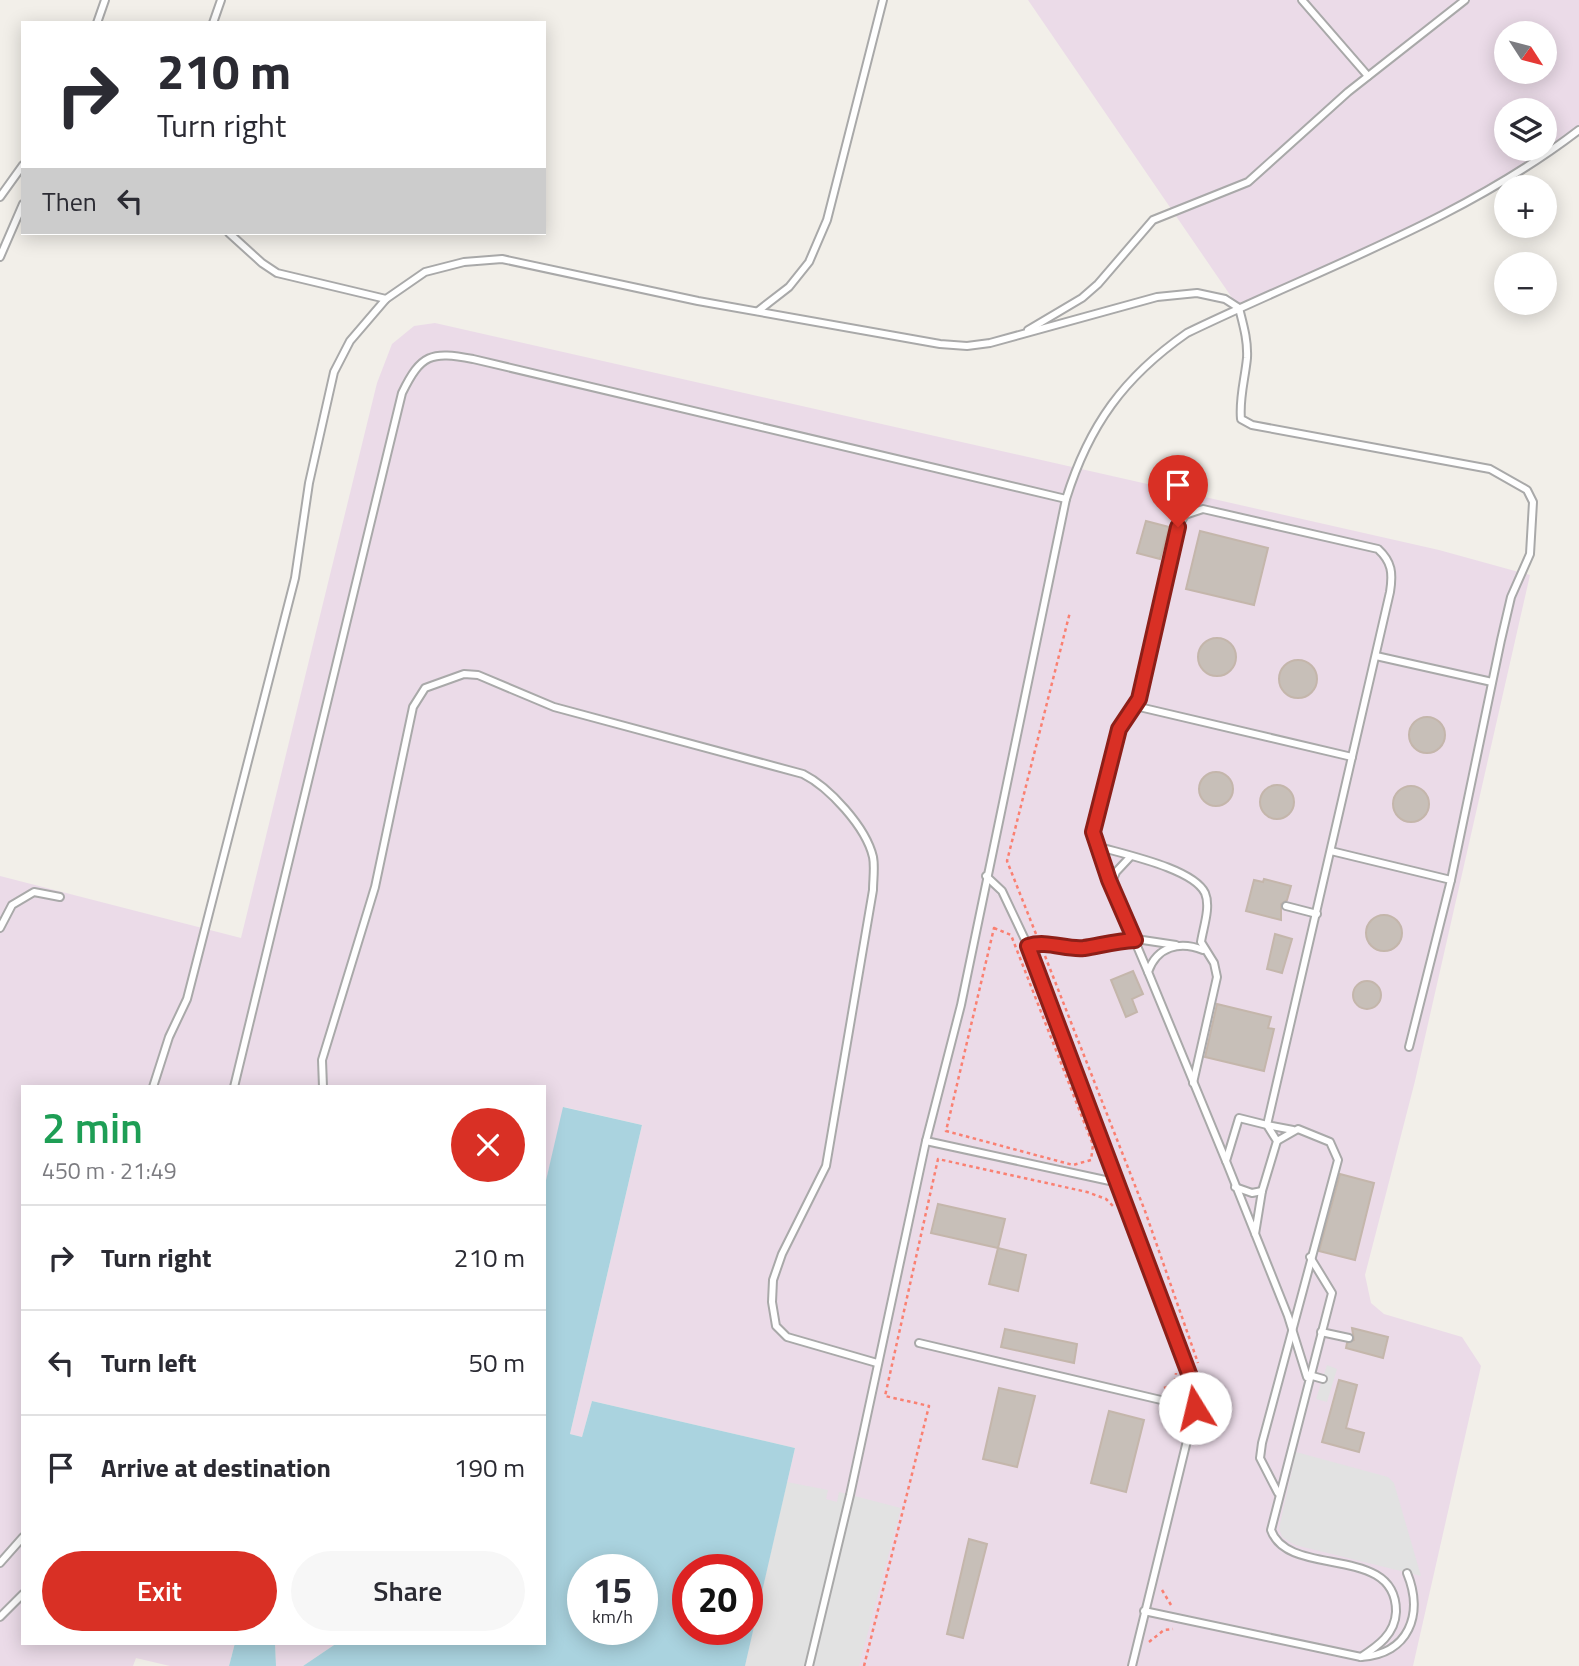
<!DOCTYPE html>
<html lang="en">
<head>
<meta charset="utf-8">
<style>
  :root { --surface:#fff; --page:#f7f7f7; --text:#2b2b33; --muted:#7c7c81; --line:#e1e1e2; --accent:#d93025 }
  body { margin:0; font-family:"Titillium Web",sans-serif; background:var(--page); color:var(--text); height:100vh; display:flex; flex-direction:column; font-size:26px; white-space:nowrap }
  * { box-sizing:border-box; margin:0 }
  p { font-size:23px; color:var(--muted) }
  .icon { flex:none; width:38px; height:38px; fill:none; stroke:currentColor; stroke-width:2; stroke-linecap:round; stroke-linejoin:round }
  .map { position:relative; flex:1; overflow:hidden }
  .side { position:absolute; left:21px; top:1085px; width:525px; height:560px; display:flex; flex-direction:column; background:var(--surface); border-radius:0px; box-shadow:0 4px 18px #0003 }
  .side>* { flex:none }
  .banner { position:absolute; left:21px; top:21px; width:525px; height:214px; border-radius:0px; box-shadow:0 4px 18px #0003; background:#fff; color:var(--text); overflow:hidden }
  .needle { width:46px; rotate:126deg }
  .fabs { position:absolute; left:1494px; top:21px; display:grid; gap:14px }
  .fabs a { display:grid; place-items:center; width:63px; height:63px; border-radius:50%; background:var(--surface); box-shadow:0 4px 18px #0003; font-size:35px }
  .speed { position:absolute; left:567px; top:1554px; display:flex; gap:14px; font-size:35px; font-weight:700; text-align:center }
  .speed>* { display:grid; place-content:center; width:91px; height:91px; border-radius:50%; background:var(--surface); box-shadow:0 4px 18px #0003; line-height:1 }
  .speed small { font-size:18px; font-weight:400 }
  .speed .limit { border:10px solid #d22; background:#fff; color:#111 }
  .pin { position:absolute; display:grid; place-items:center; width:60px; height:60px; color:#fff; margin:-72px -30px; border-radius:50% 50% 50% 0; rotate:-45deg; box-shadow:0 0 7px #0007 }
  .pin .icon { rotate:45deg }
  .me { position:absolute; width:77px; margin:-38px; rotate:351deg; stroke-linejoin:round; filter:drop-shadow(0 0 5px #0008) }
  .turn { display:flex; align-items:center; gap:24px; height:147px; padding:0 21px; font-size:32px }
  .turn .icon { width:91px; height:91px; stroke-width:2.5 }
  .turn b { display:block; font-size:49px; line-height:60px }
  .then { display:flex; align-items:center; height:66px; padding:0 21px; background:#0003; gap:14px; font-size:26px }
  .round { display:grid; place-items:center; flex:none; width:74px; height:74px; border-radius:37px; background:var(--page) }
  .head { display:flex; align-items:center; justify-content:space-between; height:119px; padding:0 21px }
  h1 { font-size:42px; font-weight:600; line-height:52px; color:#1e9e55 }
  .primary-button { display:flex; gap:14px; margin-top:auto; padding:14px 21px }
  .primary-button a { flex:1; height:80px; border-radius:42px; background:var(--accent); color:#fff; font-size:28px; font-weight:600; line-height:80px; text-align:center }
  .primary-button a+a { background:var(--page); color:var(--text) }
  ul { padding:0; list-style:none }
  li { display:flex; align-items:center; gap:21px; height:105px; padding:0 21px; border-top:2px solid var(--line) }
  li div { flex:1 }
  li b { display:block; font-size:26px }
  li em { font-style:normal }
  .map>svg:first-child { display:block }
</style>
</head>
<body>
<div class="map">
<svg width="1579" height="1666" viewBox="0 0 1579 1666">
  <rect width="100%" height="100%" fill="#f2efe9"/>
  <g fill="#ebdbe8" fill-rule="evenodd">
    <path d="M1028 0H1579V130L1472 200 1239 308ZM1507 33H1545V72H1507ZM1507 110H1545V149H1507Z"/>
    <polygon points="435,323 1439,550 1530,575 1415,1081 1365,1275 1371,1303 1384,1314 1462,1337 1481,1366 1413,1666 745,1666 795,1448 592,1401 582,1437 570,1434 642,1125 564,1107 544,1189 544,1087 23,1087 23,1643 235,1643 229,1666 170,1666 136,1658 133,1666 0,1666 0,876 241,938 377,383 392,344 414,326"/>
    <polygon points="275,1643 337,1643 303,1666 276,1666"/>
  </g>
  <g fill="#e2e2e2">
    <polygon points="1327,1365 1337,1369 1327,1402 1316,1399"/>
    <polygon points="1296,1452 1388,1477 1394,1483 1421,1576 1295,1545 1282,1537 1279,1528"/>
    <polygon points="787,1482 828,1490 826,1499 837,1502 839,1492 901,1508 859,1666 745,1666"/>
  </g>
  <g fill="#aad3df" fill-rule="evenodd">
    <path d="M563 1107 642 1125 570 1434 582 1437 592 1401 795 1448 745 1666H303L337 1643H544V1189ZM583 1570H642V1629H583ZM688 1570H747V1629H688Z"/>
    <polygon points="235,1643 275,1643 276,1666 229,1666"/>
  </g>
  <g fill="#c7bfb8" stroke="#c4b6ab" stroke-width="2">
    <polygon points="1146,521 1169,527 1160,559 1137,553"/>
    <polygon points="1200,531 1268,548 1254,605 1186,589"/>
    <circle cx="1217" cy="657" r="19"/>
    <circle cx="1298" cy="679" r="19"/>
    <circle cx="1427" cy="735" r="18"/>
    <circle cx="1216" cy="789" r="17"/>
    <circle cx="1277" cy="802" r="17"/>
    <circle cx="1411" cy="804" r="18"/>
    <polygon points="1264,879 1291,886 1287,900 1281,904 1281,920 1246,911 1254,880 1263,882"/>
    <circle cx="1384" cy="933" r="18"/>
    <polygon points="1275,934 1292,939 1282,973 1267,969"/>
    <polygon points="1133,971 1143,994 1132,999 1137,1012 1126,1017 1111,980"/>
    <circle cx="1367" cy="995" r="14"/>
    <polygon points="1217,1004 1271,1017 1268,1028 1274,1029 1264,1071 1205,1057"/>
    <polygon points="1340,1174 1374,1183 1355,1260 1319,1251"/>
    <polygon points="938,1204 1005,1219 998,1248 931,1233"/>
    <polygon points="998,1248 1026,1255 1018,1291 989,1284"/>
    <polygon points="1352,1328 1388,1337 1383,1358 1346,1348 1347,1343 1354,1340"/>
    <polygon points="1005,1329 1077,1344 1074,1363 1001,1347"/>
    <polygon points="1339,1380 1357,1385 1346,1428 1364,1433 1359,1452 1322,1442"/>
    <polygon points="999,1388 1035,1396 1017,1467 983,1459"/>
    <polygon points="1109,1411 1144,1420 1126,1492 1091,1483"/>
    <polygon points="969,1539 987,1544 963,1638 947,1634"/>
  </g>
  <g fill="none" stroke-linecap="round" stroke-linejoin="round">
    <defs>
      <g id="service">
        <polyline points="1302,0 1368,76"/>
        <polyline points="97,23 105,0"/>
        <polyline points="213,23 221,0"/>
        <polyline points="0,197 23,165"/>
        <polyline points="229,233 262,263 277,273 386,299"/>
        <polyline points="0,257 23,204"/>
        <polyline points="758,311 789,287 809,262 827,220 883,0"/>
        <polyline points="1028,330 1082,298 1098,284 1153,220 1248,182 1348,92 1465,0"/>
        <polyline points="1376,656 1492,682"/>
        <polyline points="1135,706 1352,757"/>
        <path d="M1096 846C1122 854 1193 868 1205 893 1211 907 1203 928 1201 942L1214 963 1217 977 1193 1083"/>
        <polyline points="1331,851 1451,880"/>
        <polyline points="986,876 1002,891 1028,946 1194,1387 1195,1408 1132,1666"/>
        <polyline points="1111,884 1116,872 1130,857"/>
        <polyline points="1286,906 1317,914"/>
        <polyline points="0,928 12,905 34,892 60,897"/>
        <polyline points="1028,946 1046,944 1083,948 1108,941 1136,939 1176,945"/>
        <path d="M1203 950C1180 941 1157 946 1148 972L1226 1161"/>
        <path d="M1148 972 1109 880 1093 832 1119 729 1139 699 1178 527 1185 515 1203 509 1378 549C1392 562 1393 573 1390 592L1267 1125 1293 1130"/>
        <path d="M153 1087 169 1037 187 999 295 578 309 483 334 372 350 341 386 299 425 272 464 262 502 259 698 301 940 344 967 346 990 343 1157 297 1197 293 1225 299 1239 308C1243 324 1248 340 1247 358 1245 379 1239 398 1241 419L1252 425 1490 469 1527 490 1533 502 1530 554 1511 597 1501 640 1451 880 1409 1047"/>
        <path d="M234 1087 402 393C421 354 431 351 473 359L1066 499"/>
        <path d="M323 1087 322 1060 375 887 413 707 425 688 464 674 478 675 554 707 803 774C829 787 866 827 873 857 875 867 873 880 873 890L826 1166 782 1254 773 1280 772 1302 776 1326 787 1337 877 1363"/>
        <polyline points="926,1141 1119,1183"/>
        <polyline points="1277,1141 1298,1129 1330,1142 1338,1160 1262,1443 1260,1458 1278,1493"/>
        <polyline points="1235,1187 1252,1193 1262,1191"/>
        <polyline points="1255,1234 1262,1191 1277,1141 1267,1125 1239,1118 1226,1161 1288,1316 1307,1377"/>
        <path d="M1310 1257 1332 1293 1271 1530C1288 1579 1397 1543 1396 1612 1395 1634 1378 1646 1361 1657"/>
        <polyline points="1321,1332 1349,1338"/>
        <polyline points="919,1343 1195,1408"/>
        <polyline points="1309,1375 1323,1379"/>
        <polyline points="0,1563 23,1537"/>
        <path d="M1144 1611 1361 1657C1409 1654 1424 1614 1407 1573"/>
        <polyline points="0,1617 23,1594"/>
        <path d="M809 1666 850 1495 926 1141 961 1005 1066 499C1089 425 1124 377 1187 333 1319 269 1462 220 1579 130"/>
      </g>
    </defs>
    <use href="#service" stroke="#a9a9a9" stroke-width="10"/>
    <g stroke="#fa8072" stroke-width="2.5" stroke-dasharray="3.5 3.5" stroke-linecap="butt">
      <polygon points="994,928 1011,935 1093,1145 1091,1160 1073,1165 946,1131"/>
      <polyline points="1036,934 1007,861 1070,612"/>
      <polyline points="1045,956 1145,1211 1198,1363"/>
      <polyline points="1164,1388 1175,1384 1176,1373"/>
      <polyline points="1165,1413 1177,1435"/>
      <polyline points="1162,1590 1171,1605"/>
      <polyline points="1149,1642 1164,1630 1173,1629"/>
      <polyline points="864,1666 929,1406 885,1396 938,1159 1087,1192 1106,1199 1113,1206"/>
    </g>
    <use href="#service" stroke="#fff" stroke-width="6"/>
  </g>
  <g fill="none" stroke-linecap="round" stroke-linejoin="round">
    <defs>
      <path id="route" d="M1178 527 1139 699 1119 729 1093 832 1109 880 1135 940C1117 941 1102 945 1084 948 1066 950 1047 940 1028 946L1194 1387 1195 1408"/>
    </defs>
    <use href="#route" stroke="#8d1f18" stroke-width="18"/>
    <use href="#route" stroke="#d93025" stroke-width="12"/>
  </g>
</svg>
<div class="fabs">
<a><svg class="needle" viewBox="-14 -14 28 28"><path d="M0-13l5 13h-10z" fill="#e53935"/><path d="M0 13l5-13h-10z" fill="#7c7c81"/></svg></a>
<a><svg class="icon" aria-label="layers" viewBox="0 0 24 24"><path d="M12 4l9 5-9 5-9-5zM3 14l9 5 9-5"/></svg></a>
<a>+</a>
<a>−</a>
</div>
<div class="speed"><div>15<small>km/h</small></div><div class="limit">20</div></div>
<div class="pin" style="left:1178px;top:527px;background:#d93025"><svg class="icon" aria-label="arrive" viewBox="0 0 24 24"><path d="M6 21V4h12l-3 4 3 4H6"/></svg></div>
<svg class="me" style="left:1195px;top:1408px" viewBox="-20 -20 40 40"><circle r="19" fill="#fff"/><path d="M0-13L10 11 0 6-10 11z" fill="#d93025"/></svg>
<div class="banner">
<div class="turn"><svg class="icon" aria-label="right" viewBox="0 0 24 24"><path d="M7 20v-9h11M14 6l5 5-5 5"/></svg><div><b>210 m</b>Turn right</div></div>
<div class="then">Then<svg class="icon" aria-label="left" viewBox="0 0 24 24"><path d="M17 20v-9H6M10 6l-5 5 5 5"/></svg></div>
</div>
<section class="side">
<div class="head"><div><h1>2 min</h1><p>450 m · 21:49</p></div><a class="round" style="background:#d93025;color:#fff"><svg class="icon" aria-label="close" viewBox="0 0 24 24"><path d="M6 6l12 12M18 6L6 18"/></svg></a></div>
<ul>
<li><svg class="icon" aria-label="right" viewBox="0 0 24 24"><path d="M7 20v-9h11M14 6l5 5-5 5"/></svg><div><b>Turn right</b></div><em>210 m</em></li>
<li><svg class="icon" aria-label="left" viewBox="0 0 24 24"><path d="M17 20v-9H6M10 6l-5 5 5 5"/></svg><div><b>Turn left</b></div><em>50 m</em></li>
<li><svg class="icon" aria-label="arrive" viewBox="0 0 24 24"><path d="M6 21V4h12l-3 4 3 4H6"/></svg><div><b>Arrive at destination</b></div><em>190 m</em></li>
</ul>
<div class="primary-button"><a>Exit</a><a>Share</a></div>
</section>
</div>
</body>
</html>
